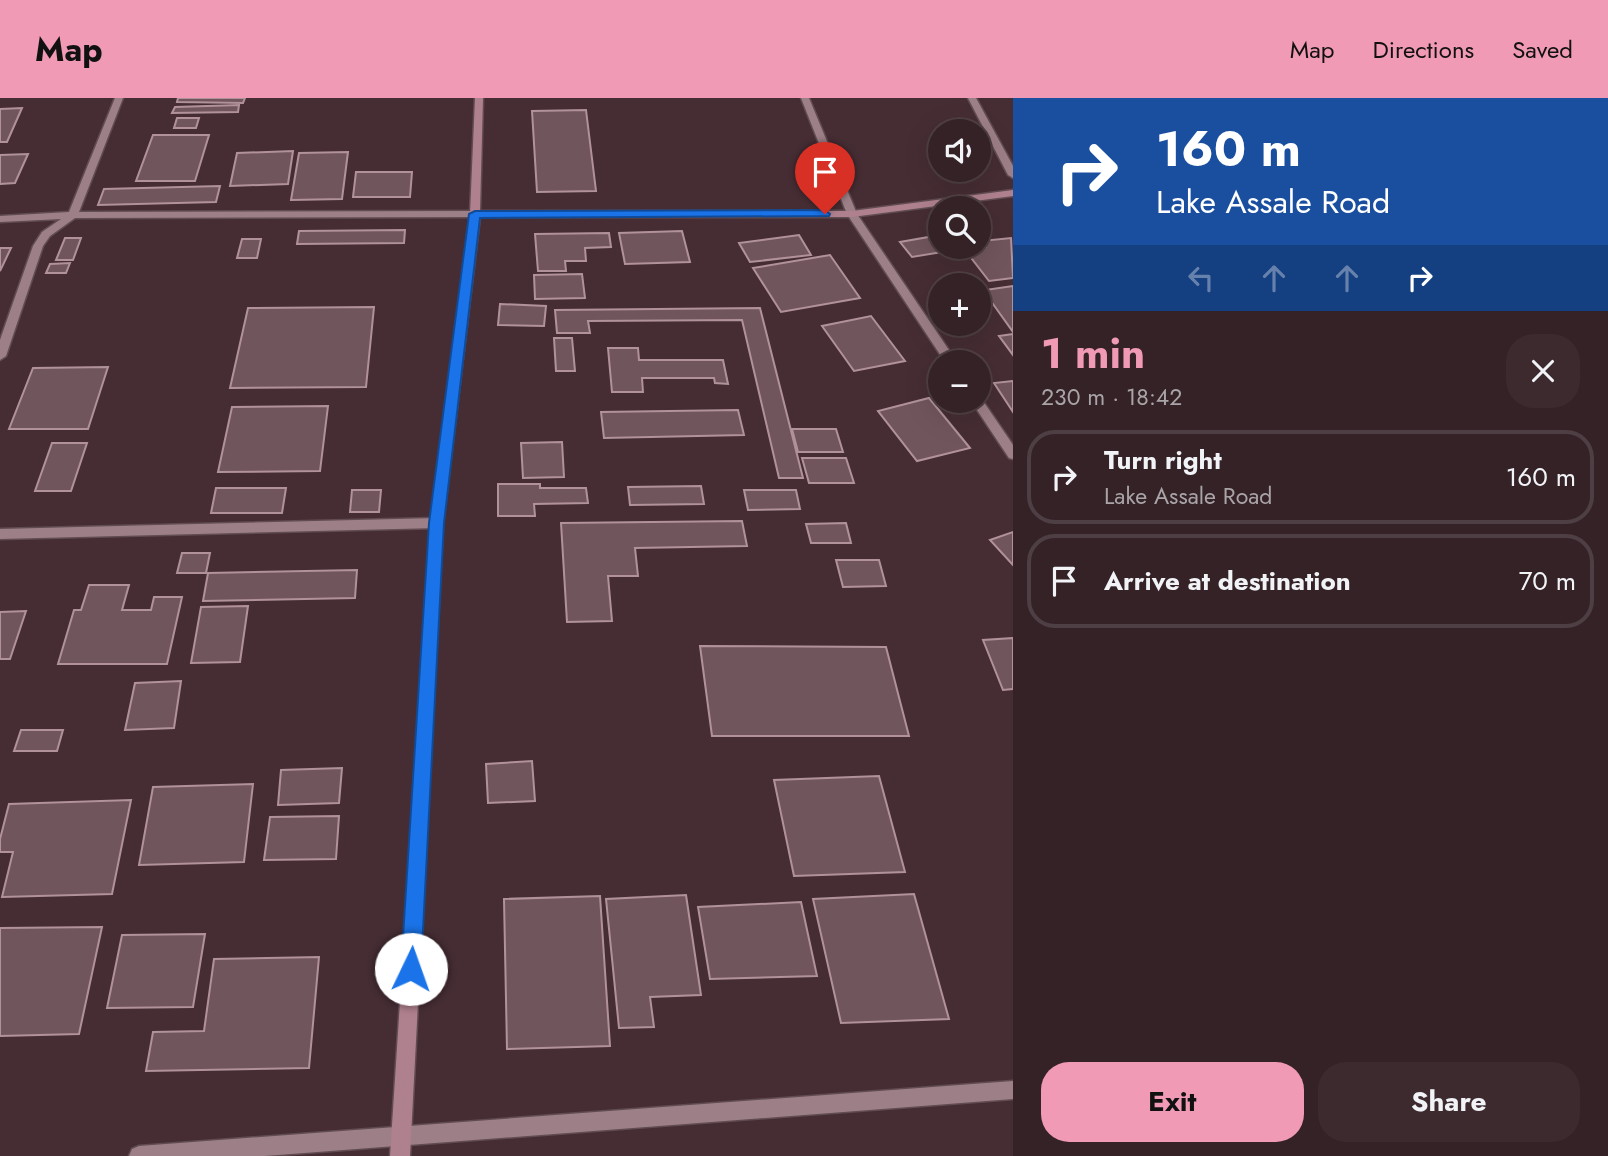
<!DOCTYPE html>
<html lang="en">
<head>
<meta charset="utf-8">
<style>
  :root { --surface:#342227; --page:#3c2a2f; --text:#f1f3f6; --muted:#a9a4a7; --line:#4e3f44; --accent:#f09ab5 }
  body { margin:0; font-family:Jost,sans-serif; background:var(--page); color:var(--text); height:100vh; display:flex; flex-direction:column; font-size:26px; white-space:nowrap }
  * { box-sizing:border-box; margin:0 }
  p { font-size:23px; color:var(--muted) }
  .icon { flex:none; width:38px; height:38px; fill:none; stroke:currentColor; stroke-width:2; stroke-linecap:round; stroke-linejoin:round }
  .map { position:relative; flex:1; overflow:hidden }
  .drawer { display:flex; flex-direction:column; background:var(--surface); width:595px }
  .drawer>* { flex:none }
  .top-card { background:#1a4fa0; color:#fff; overflow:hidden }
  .tools { position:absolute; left:928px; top:21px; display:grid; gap:14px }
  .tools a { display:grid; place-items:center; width:63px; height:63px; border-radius:50%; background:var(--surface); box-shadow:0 7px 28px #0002,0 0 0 2px var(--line); font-size:35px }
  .pin { position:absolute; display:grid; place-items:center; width:60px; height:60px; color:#fff; margin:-72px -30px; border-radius:50% 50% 50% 0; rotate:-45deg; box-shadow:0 0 7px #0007 }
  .pin .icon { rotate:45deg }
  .me { position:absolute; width:77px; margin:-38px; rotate:3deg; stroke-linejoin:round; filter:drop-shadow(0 0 5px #0008) }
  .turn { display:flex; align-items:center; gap:24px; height:147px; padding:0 28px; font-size:32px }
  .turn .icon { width:91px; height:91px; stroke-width:2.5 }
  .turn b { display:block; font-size:49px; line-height:60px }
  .lanes { display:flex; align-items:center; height:66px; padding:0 28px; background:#0003; justify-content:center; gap:35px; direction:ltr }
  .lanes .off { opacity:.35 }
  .round { display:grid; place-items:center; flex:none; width:74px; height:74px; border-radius:28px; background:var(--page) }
  .summary { display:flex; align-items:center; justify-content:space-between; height:119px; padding:0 28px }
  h1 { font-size:42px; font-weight:700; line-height:52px; color:var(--accent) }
  .cta { display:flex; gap:14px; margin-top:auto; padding:14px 28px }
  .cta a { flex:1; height:80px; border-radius:28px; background:var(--accent); color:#111; font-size:28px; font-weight:700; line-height:80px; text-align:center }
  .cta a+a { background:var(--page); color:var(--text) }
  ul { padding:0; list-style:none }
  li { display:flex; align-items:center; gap:21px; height:94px; margin:0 14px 10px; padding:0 14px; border:4px solid var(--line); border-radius:28px }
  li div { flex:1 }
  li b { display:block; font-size:26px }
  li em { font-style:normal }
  header { display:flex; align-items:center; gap:42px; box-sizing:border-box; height:98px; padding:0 35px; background:var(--accent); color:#111 }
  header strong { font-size:33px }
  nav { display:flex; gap:38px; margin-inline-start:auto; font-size:24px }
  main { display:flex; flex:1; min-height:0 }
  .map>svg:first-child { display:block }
</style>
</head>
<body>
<header>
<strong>Map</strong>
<nav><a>Map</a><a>Directions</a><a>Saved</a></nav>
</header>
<main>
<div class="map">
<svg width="1013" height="1058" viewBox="0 0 1013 1058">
  <rect width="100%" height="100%" fill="#462d34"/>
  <g fill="#71555d" stroke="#b1929a" stroke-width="2">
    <polygon points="178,0 245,0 243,5 177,4"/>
    <polygon points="239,7 238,14 172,15 175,9"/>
    <polygon points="22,10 7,44 0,44 0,11"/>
    <polygon points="586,12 596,93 537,94 532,13"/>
    <polygon points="177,20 199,20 196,30 174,30"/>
    <polygon points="153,37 209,37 195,83 136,83"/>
    <polygon points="293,53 288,86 230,88 237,55"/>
    <polygon points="348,54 342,101 291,102 299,55"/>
    <polygon points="28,56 15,85 0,86 0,57"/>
    <polygon points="356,74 412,74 410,99 353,99"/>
    <polygon points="220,88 216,104 98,107 104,91"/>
    <polygon points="405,132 404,145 297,146 299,133"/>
    <polygon points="682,133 690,164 625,166 619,135"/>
    <polygon points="609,135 611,149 585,150 586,163 565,163 566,173 538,173 535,136"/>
    <polygon points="799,137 811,157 750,164 739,145"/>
    <polygon points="940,137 940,149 960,151 912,159 900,144"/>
    <polygon points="65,140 81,140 73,162 56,162"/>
    <polygon points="1011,140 1013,180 989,183 965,152 985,149 981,143"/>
    <polygon points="242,141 261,141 257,160 237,160"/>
    <polygon points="0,150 11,150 0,173"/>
    <polygon points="830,157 860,200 781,214 753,170"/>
    <polygon points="70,165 66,175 46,175 50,166"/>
    <polygon points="582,176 585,200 535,201 534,177"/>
    <polygon points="1013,188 1013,234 993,206 978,208 978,193"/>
    <polygon points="500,206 546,208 544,228 498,227"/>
    <polygon points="374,209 366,289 230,290 248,210"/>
    <polygon points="760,210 803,380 779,380 742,222 588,223 590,235 557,235 555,212"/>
    <polygon points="871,218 905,263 854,273 822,228"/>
    <polygon points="1013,236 1013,257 999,238"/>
    <polygon points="554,240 572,240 575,273 556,273"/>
    <polygon points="608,250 638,250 639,262 723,262 728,286 715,285 714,280 642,280 643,294 612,294"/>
    <polygon points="108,269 88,331 9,331 33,270"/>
    <polygon points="1013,283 1013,314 994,285"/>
    <polygon points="929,300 970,350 917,363 878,313"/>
    <polygon points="328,308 320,373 218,374 232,309"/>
    <polygon points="738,312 744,337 604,340 601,314"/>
    <polygon points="792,331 836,331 843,354 798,354"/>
    <polygon points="562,344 564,379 523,380 521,345"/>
    <polygon points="52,345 87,345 71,393 35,393"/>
    <polygon points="802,360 846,360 854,385 809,385"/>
    <polygon points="498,386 540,386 540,390 586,390 588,405 534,406 535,418 498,418"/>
    <polygon points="701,388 704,406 630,407 628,389"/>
    <polygon points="216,390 286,390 282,415 211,415"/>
    <polygon points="352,392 381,392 379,414 350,414"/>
    <polygon points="744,392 796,392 800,411 748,412"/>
    <polygon points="742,423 747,448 635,450 638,478 608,478 612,523 567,524 561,425"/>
    <polygon points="846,425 851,445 811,445 806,426"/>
    <polygon points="1013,434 1013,467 990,442"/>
    <polygon points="182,455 210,455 206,475 177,475"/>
    <polygon points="836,462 879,462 886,488 843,489"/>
    <polygon points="357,472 355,500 203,503 208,475"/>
    <polygon points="89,487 129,487 122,512 151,512 154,499 182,499 167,566 58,566 74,512 81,512"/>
    <polygon points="248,508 240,564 191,565 201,509"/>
    <polygon points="26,513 10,561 0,561 0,514"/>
    <polygon points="1013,540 1013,591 1003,592 983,542"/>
    <polygon points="700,548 886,549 909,638 712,638"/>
    <polygon points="181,583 174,630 125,632 135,585"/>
    <polygon points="21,632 63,632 57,653 14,653"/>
    <polygon points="532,663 535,703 488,705 486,666"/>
    <polygon points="342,670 339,705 278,707 281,672"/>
    <polygon points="879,678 905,774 794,778 774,682"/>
    <polygon points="253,686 244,764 139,767 153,689"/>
    <polygon points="131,702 112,796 2,799 13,754 0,754 0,741 9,706"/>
    <polygon points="339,718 336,761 264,762 270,719"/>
    <polygon points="914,796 949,921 841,925 813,801"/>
    <polygon points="686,797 701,897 650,899 654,929 619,930 606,801"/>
    <polygon points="600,798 610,948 507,951 504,801"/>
    <polygon points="801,804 817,878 710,881 698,809"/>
    <polygon points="102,829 79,936 0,938 0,830"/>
    <polygon points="205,836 193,909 107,910 122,837"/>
    <polygon points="319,859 309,970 146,973 153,934 204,933 214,861"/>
  </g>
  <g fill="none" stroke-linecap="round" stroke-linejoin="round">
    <defs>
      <g id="street">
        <polygon points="115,0 123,0 79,114 475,113 480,116 475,119 75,120 50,138 43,148 6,258 0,262 0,242 33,148 42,134 61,121 0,124 0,118 69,114"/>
        <polygon points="801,0 809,0 857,116 957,264 945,264 847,116"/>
        <polygon points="968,0 976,0 1013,68 1013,80 1008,77"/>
        <polygon points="978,299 981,300 1013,347 1013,361 1009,360 971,303 978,303"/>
        <polygon points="437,420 443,425 437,430 0,441 0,431"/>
        <polygon points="1013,983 1013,1001 265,1058 129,1058 132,1051 139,1048"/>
      </g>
      <polygon id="secondary" points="475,0 483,0 480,113 852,113 1013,92 1013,98 852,119 480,119 443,425 410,1058 390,1058 431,425 470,116"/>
    </defs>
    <use href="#street" stroke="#614c52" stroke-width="3"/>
    <use href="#secondary" stroke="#614c52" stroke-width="3"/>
    <use href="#street" fill="#9d7f87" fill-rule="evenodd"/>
    <use href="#secondary" fill="#af808e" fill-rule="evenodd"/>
  </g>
  <polygon fill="#1a73e8" stroke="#114b97" stroke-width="2" points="825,112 830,116 829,118 480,120 444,425 421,871 418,878 411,880 404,878 401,871 429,425 469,116 475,113"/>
</svg>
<div class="tools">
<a><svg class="icon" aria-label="sound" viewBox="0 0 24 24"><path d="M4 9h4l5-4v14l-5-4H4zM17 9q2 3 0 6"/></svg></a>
<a><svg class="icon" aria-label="search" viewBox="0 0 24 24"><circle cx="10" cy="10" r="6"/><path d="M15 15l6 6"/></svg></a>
<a>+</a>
<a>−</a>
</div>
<div class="pin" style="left:825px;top:116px;background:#d93025"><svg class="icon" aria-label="arrive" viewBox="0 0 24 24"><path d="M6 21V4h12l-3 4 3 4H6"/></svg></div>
<svg class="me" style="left:411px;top:871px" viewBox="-20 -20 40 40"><circle r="19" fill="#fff"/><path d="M0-13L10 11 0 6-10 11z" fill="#1a73e8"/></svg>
</div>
<section class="drawer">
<div class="top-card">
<div class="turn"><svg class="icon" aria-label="right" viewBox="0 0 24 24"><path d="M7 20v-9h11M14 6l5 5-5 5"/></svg><div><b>160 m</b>Lake Assale Road</div></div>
<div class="lanes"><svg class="icon off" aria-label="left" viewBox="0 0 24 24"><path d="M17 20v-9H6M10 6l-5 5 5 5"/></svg><svg class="icon off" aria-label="ahead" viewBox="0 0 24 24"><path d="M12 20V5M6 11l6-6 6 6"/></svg><svg class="icon off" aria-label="ahead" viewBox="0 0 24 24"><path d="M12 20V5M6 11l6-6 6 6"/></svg><svg class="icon" aria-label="right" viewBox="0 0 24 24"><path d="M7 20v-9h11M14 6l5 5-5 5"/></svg></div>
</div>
<div class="summary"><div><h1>1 min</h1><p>230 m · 18:42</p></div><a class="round"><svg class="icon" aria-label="close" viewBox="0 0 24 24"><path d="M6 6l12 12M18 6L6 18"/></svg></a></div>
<ul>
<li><svg class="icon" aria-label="right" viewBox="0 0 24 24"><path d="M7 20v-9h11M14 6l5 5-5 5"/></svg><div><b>Turn right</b><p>Lake Assale Road</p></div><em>160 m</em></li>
<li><svg class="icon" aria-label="arrive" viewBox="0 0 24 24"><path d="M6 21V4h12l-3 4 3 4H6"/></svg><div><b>Arrive at destination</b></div><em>70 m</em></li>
</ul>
<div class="cta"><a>Exit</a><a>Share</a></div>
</section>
</main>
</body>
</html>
